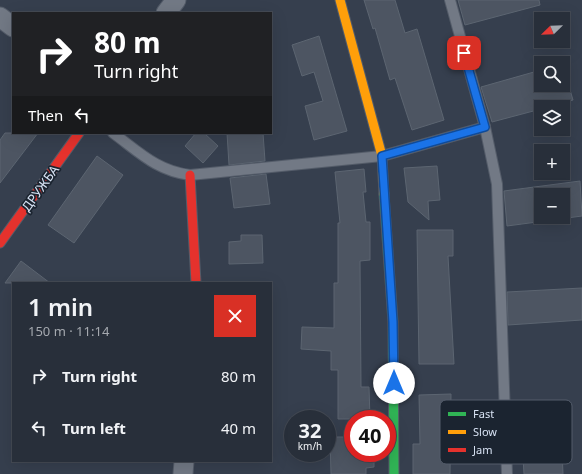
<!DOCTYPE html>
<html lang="en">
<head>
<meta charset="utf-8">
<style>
  :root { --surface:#282f3a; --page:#343b45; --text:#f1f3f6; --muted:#a5a9af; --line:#444a54 }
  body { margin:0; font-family:"Noto Sans",sans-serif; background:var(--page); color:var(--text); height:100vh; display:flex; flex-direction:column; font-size:15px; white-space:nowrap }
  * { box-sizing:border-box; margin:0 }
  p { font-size:13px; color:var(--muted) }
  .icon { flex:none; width:22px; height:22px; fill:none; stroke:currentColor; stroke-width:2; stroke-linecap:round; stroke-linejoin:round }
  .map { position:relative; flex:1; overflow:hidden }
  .sheet { position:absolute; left:12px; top:282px; width:260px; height:180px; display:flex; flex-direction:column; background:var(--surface); border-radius:0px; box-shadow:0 4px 16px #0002,0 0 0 1px var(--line) }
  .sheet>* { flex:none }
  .top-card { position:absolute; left:12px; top:12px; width:260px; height:122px; border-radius:0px; box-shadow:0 4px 16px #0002,0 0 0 1px var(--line); background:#202124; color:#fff; overflow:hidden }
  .needle { width:26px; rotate:247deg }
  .controls { position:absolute; left:534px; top:12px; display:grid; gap:8px }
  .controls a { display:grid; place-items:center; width:36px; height:36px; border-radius:0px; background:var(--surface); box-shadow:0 4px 16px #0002,0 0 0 1px var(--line); font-size:20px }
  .speed { position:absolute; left:284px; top:410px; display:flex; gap:8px; font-size:20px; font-weight:700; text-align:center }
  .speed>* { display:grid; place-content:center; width:52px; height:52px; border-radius:50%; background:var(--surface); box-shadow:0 4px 16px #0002,0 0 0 1px var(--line); line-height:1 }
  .speed small { font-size:10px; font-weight:400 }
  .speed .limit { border:6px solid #d22; background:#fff; color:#111 }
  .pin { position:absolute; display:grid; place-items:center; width:34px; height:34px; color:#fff; margin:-17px; border-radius:8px; box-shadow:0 2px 6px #0006 }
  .me { position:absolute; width:44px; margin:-22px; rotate:0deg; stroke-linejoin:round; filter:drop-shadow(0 0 3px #0008) }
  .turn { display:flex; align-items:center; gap:14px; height:84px; padding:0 16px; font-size:18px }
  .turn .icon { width:52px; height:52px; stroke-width:2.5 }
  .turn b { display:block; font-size:28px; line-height:34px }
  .then { display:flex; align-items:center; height:38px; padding:0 16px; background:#0003; gap:8px; font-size:15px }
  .round { display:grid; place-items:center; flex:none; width:42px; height:42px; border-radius:0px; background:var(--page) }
  .overview { display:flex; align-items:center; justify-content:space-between; height:68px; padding:0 16px }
  h1 { font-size:24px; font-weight:600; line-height:30px }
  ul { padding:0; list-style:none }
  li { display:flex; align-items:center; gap:12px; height:52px; padding:0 16px }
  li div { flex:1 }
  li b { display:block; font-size:15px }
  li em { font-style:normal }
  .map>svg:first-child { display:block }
</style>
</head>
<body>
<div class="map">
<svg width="582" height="474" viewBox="0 0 582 474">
  <rect width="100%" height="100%" fill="#363f4e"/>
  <g fill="#4d5562" stroke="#5c6571" fill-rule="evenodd">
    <polygon points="364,0 395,0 405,33 417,29 444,120 412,130 395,78 390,80 375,28 373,29"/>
    <polygon points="458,0 539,0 540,5 465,25"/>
    <polygon points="319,36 347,131 314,140 305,106 323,101 314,72 302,76 292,45"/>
    <polygon points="563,66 573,100 541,107 541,109 492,122 481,87 541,70 541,85 563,85"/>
    <polygon points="5,133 38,133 0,183 0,140"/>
    <polygon points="196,133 204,133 218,146 203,163 185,146"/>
    <polygon points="227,133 263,133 265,161 229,165"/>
    <polygon points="97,156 123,175 74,243 48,225"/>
    <polygon points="437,166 440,200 428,201 429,220 408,202 404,168"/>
    <polygon points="364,169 366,192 363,192 366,222 370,222 370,260 360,261 361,387 369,387 370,419 338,419 338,370 331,370 331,351 301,349 302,327 334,328 334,283 338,283 338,223 340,223 335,172"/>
    <polygon points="266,174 270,204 234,208 230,178"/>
    <path d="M580 181 582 216 507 226 504 191ZM541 195H563V217H541Z"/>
    <polygon points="417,230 453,230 453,256 448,256 454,364 419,364"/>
    <polygon points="241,235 262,235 263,263 229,264 229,242 241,241"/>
    <polygon points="21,261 50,283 5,283"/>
    <polygon points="582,288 582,320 508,325 507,292"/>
    <polygon points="451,394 450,474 413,474 413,444 420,444 419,395"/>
    <polygon points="560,405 563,474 524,474 520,407"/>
    <polygon points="330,437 353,437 353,453 374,453 374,467 366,468 366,474 331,474"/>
  </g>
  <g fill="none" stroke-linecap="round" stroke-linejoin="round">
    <defs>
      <g id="lane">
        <polyline points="450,0 485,127 497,184 507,474"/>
        <path d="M113 133C139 152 157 171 190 175L382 156 485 127"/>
      </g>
      <g id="street">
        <polyline points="166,13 176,0"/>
        <polyline points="0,17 13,27"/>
        <polyline points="183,474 184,461"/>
      </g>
      <polyline id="fast" points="384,194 393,322 394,474"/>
      <polyline id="slow" points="340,0 382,156 384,194"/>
      <g id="jam">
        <polyline points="190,175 196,283"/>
        <polyline points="0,243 79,133"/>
      </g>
    </defs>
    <use href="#lane" stroke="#545c69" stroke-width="12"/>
    <use href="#street" stroke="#545c69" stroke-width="21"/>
    <use href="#fast" stroke="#545c69" stroke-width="11"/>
    <use href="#slow" stroke="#545c69" stroke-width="11"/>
    <use href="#jam" stroke="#545c69" stroke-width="11"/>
    <use href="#lane" stroke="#727985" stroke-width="10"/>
    <use href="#street" stroke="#727985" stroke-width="19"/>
    <use href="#fast" stroke="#30b455" stroke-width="9"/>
    <use href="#slow" stroke="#ff9f0a" stroke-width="9"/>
    <use href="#jam" stroke="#e5322d" stroke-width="9"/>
  </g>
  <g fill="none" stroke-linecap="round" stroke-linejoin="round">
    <defs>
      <polyline id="route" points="394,383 393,322 382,156 485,127 464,53"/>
    </defs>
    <use href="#route" stroke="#114b97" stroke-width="10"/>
    <use href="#route" stroke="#1a73e8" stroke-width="7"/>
  </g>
  <g text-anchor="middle" stroke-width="3.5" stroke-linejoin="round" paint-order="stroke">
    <g font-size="13" fill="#d8e3f4" stroke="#1b2430">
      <text transform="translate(40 188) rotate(-54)" y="5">ДРУЖБА</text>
    </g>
  </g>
  <rect x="440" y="400" width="132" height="64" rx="6" fill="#1b2430" stroke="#545d6b" stroke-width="1"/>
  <rect x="448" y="412" width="18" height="4" fill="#30b455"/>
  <rect x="448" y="430" width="18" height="4" fill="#ff9f0a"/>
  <rect x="448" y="448" width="18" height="4" fill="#e5322d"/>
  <g font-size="11" fill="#d8e3f4">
    <text x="473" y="418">Fast</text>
    <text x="473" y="436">Slow</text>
    <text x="473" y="454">Jam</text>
  </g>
</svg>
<div class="controls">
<a><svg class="needle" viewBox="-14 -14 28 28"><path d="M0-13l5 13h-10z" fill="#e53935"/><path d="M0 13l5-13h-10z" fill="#a5a9af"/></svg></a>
<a><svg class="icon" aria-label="search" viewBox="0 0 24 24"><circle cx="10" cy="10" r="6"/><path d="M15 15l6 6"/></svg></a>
<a><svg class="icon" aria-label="layers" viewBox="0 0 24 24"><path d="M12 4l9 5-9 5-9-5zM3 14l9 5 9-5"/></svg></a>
<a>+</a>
<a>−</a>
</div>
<div class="speed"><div>32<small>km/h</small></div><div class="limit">40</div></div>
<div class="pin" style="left:464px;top:53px;background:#d93025"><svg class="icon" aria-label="arrive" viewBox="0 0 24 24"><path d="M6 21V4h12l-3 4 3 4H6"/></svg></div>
<svg class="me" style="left:394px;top:383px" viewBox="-20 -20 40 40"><circle r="19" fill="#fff"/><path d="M0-13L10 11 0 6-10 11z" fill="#1a73e8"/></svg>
<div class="top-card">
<div class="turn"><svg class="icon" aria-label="right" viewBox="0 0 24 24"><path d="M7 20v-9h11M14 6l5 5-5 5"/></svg><div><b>80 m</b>Turn right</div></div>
<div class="then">Then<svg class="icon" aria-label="left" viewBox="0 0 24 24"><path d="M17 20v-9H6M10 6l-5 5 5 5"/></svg></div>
</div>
<section class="sheet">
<div class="overview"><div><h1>1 min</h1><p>150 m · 11:14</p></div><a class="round" style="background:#d93025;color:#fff"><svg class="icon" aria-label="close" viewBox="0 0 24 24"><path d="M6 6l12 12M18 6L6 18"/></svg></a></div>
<ul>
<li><svg class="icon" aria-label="right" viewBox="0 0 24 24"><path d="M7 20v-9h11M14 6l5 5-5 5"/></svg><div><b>Turn right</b></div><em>80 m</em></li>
<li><svg class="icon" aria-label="left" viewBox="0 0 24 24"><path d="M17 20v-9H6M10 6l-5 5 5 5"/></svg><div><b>Turn left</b></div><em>40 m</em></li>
</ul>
</section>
</div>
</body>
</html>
